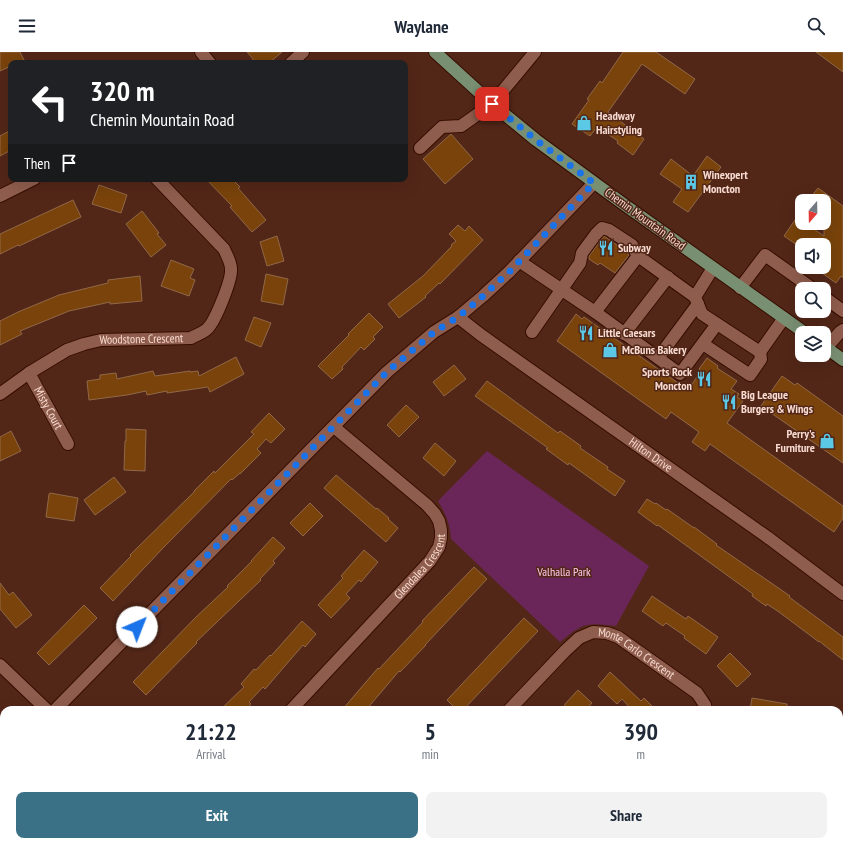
<!DOCTYPE html>
<html lang="en">
<head>
<meta charset="utf-8">
<style>
  :root { --surface:#fff; --page:#f2f2f3; --text:#1f2937; --muted:#747a83; --accent:#3a7186 }
  body { margin:0; font-family:"PT Sans Narrow",sans-serif; background:var(--page); color:var(--text); height:100vh; display:flex; flex-direction:column; font-size:15px; white-space:nowrap }
  * { box-sizing:border-box; margin:0 }
  p { font-size:13px; color:var(--muted) }
  .icon { flex:none; width:22px; height:22px; fill:none; stroke:currentColor; stroke-width:2; stroke-linecap:round; stroke-linejoin:round }
  .map { position:relative; flex:1; overflow:hidden }
  .panel { position:absolute; left:0px; top:654px; width:843px; height:140px; display:flex; flex-direction:column; background:var(--surface); border-radius:12px 12px 0 0; box-shadow:0 4px 16px #0002 }
  .panel>* { flex:none }
  .guide { position:absolute; left:8px; top:8px; width:400px; height:122px; border-radius:8px; box-shadow:0 4px 16px #0002; background:#202124; color:#fff; overflow:hidden }
  .needle { width:26px; rotate:200deg }
  .controls { position:absolute; left:795px; top:142px; display:grid; gap:8px }
  .controls a { display:grid; place-items:center; width:36px; height:36px; border-radius:8px; background:var(--surface); box-shadow:0 4px 16px #0002; font-size:20px }
  .pin { position:absolute; display:grid; place-items:center; width:34px; height:34px; color:#fff; margin:-17px; border-radius:8px; box-shadow:0 2px 6px #0006 }
  .me { position:absolute; width:44px; margin:-22px; rotate:44deg; stroke-linejoin:round; filter:drop-shadow(0 0 3px #0008) }
  .turn { display:flex; align-items:center; gap:14px; height:84px; padding:0 16px; font-size:18px }
  .turn .icon { width:52px; height:52px; stroke-width:2.5 }
  .turn b { display:block; font-size:28px; line-height:34px }
  .then { display:flex; align-items:center; height:38px; padding:0 16px; background:#0003; gap:8px; font-size:15px }
  .eta { display:flex; justify-content:space-evenly; align-items:center; height:68px; text-align:center }
  .eta b { font-size:24px; font-weight:800; line-height:28px }
  .cta { display:flex; gap:8px; margin-top:auto; padding:8px 16px }
  .cta a { flex:1; height:46px; border-radius:8px; background:var(--accent); color:#fff; font-size:16px; font-weight:800; line-height:46px; text-align:center }
  .cta a+a { background:var(--page); color:var(--text) }
  header { display:flex; justify-content:space-between; align-items:center; height:52px; padding:0 16px; background:var(--surface); font-size:18px; font-weight:800 }
  .map>svg:first-child { display:block }
</style>
</head>
<body>
<header><svg class="icon" aria-label="menu" viewBox="0 0 24 24"><path d="M4 6h16M4 12h16M4 18h16"/></svg>Waylane<svg class="icon" aria-label="search" viewBox="0 0 24 24"><circle cx="10" cy="10" r="6"/><path d="M15 15l6 6"/></svg></header>
<div class="map">
<svg width="843" height="794" viewBox="0 0 843 794">
  <rect width="100%" height="100%" fill="#532718"/>
  <g fill="#6a2658">
    <path d="M487 399 649 514 616 574C607 573 597 571 587 573 577 575 568 584 560 590L451 487C450 472 446 463 438 449Z"/>
    <polygon points="0,772 4,774 4,790 27,790 33,794 0,794"/>
  </g>
  <g fill="#79430b" stroke="#916847">
    <polygon points="0,0 20,0 24,8 17,11 11,11 11,14 0,19"/>
    <polygon points="247,0 282,0 269,11 252,11 253,7"/>
    <polygon points="623,0 656,0 695,27 685,42 642,12 608,60 644,87 633,103 617,91 618,89 597,75 590,84 572,72 589,48 587,47 600,29 602,31"/>
    <polygon points="816,0 843,0 843,20"/>
    <polygon points="11,78 11,98 0,104 0,84"/>
    <polygon points="451,82 473,107 445,132 423,107"/>
    <polygon points="707,104 721,115 688,160 673,150 682,137 660,122 671,107 693,124"/>
    <polygon points="206,127 232,127 240,135 238,136 266,168 252,180 230,155 232,154"/>
    <polygon points="99,133 127,143 121,161 92,152"/>
    <polygon points="818,136 843,154 843,226 841,224 836,231 822,221 826,215 828,215 824,212 824,193 797,193 784,184 797,165 802,169 802,171 805,171 824,184 824,149 808,149"/>
    <polygon points="73,148 81,165 19,194 18,193 0,202 0,182"/>
    <polygon points="142,159 159,181 157,182 166,193 151,205 126,172"/>
    <polygon points="458,173 465,179 469,174 483,188 440,232 439,231 425,244 426,245 399,266 388,252 423,224 452,194 451,193 456,189 449,182"/>
    <polygon points="277,184 284,209 267,214 260,190"/>
    <polygon points="604,184 628,201 629,203 615,221 600,211 598,213 589,207 589,204"/>
    <polygon points="171,208 194,217 190,226 195,228 189,244 161,234"/>
    <polygon points="266,222 288,227 283,253 261,249"/>
    <polygon points="140,224 142,249 110,252 110,250 69,259 20,279 22,282 0,293 0,269 18,260 59,243 108,231 108,228"/>
    <polygon points="369,261 383,275 373,285 375,287 364,298 361,295 342,315 343,317 332,327 318,314 349,283 348,282"/>
    <polygon points="576,262 582,267 584,265 688,338 701,319 699,317 707,306 718,314 717,316 737,329 731,337 739,342 737,345 743,349 727,371 843,454 843,466 834,480 710,392 705,399 692,390 699,380 671,360 666,367 557,289"/>
    <polygon points="254,265 271,271 261,295 245,288"/>
    <polygon points="236,305 244,322 210,340 208,335 167,341 167,339 147,343 146,339 127,343 89,348 87,329 100,327 100,323 116,321 117,327 153,319 155,324 190,319 190,320 198,319 199,324"/>
    <polygon points="454,313 466,327 444,344 433,330"/>
    <polygon points="782,324 795,333 797,331 843,364 843,411 761,354"/>
    <polygon points="487,329 558,381 560,379 581,394 580,396 608,415 607,417 625,429 615,444 569,411 568,413 546,397 548,396 475,344"/>
    <polygon points="406,353 419,365 399,385 387,373"/>
    <polygon points="269,361 285,377 271,391 266,387 257,397 261,401 240,422 240,421 232,428 231,427 163,496 113,549 100,536 131,504 130,503 194,440 194,439 214,419 215,421 254,382 251,380"/>
    <polygon points="126,377 146,378 145,419 124,418 125,389 126,389"/>
    <polygon points="11,379 21,399 0,409 0,385"/>
    <polygon points="435,391 456,409 444,424 423,406"/>
    <polygon points="336,423 376,457 377,456 389,466 388,467 398,476 386,490 324,436"/>
    <polygon points="114,425 126,440 95,463 84,448"/>
    <polygon points="50,441 78,446 74,469 46,465 49,442"/>
    <polygon points="647,447 655,452 656,451 666,458 667,457 694,476 694,475 717,492 716,493 790,544 789,545 843,585 843,608 819,589 819,590 779,560 767,552 766,554 752,544 753,542 669,481 658,473 657,474 638,460"/>
    <polygon points="310,451 323,464 303,484 290,471"/>
    <polygon points="273,485 285,496 273,509 275,511 260,527 261,528 196,590 197,591 146,643 133,630 196,565 228,535 227,534 252,509 251,509"/>
    <polygon points="364,498 378,510 361,530 359,528 346,542 350,546 331,566 318,553 343,526 341,524"/>
    <polygon points="474,515 487,527 425,593 426,593 400,620 399,619 366,658 342,658 378,616 379,617 423,570 422,569"/>
    <polygon points="0,531 9,543 13,540 32,563 16,576 0,557"/>
    <polygon points="652,544 686,567 688,564 718,585 706,602 684,586 685,584 666,571 663,574 642,559"/>
    <polygon points="84,553 97,566 49,613 37,601"/>
    <polygon points="524,566 538,579 463,658 457,658 447,648"/>
    <polygon points="302,569 316,582 305,595 303,593 265,637 263,635 249,650 251,652 245,658 220,658 244,635 241,632 254,617 256,618 270,603 271,604"/>
    <polygon points="730,601 751,622 737,635 717,614"/>
    <polygon points="610,620 641,649 644,646 656,658 632,658 622,647 617,652 598,634"/>
    <polygon points="578,638 592,651 586,658 560,658 565,653 565,652"/>
    <polygon points="752,646 787,652 787,658 750,658"/>
  </g>
  <g fill="none" stroke-linecap="round" stroke-linejoin="round">
    <defs>
      <g id="minor">
        <polyline points="201,0 210,11"/>
        <polyline points="291,11 303,0"/>
        <polyline points="420,96 442,75 461,74 492,52 535,0"/>
        <polyline points="0,144 34,127"/>
        <polyline points="519,209 595,260 658,306 698,252"/>
        <polyline points="740,236 765,203 813,237"/>
        <polyline points="695,245 713,216"/>
        <polyline points="824,245 843,259"/>
        <polyline points="595,260 638,204 695,245 702,262 760,300 784,266"/>
        <path id="s1" d="M458 265 481 283 770 487 843 542"/>
        <polyline points="532,280 580,211 582,201 596,182 602,176 609,178 632,193 638,204"/>
        <polyline points="624,282 668,225"/>
        <polyline points="703,292 750,323 761,307 760,300"/>
        <polyline points="826,296 840,280 843,278"/>
        <polyline points="658,306 680,322 717,272"/>
        <path id="s2" d="M29 321 68 392"/>
        <path id="s3" d="M0 342 29 321 67 298 84 292 101 288 191 286C196 283 203 281 207 277 215 270 232 228 231 217 231 210 227 204 224 197L157 127"/>
        <polyline points="0,613 47,658"/>
        <polyline points="55,658 387,320 434,280 458,265 483,244 509,220 594,131"/>
        <path id="s4" d="M291 658 430 509 439 495 441 486V478L439 469 435 462 427 453 334 375"/>
        <path id="s5" d="M509 658 565 599 579 586 593 580 607 581 618 585 697 641 705 653 706 658"/>
        <polyline points="839,775 843,771"/>
        <polyline points="251,790 261,794"/>
        <polyline points="830,790 834,794"/>
        <polyline points="383,794 386,790"/>
        <polyline points="604,794 607,790"/>
      </g>
      <g id="major">
        <polyline points="435,0 492,52 536,88 622,151 805,281"/>
        <polyline points="824,294 843,308"/>
      </g>
    </defs>
    <use href="#minor" stroke="#360d01" stroke-width="14"/>
    <use href="#major" stroke="#360d01" stroke-width="14"/>
    <use href="#minor" stroke="#8f5d4d" stroke-width="12"/>
    <use href="#major" stroke="#798f72" stroke-width="12"/>
  </g>
  <g fill="none" stroke-linecap="round" stroke-linejoin="round">
    <polyline stroke="#1a73e8" stroke-width="7" stroke-dasharray="0 12.6" points="137,575 387,320 434,280 458,265 483,244 509,220 594,131 536,88 492,52"/>
  </g>
  <defs>
    <symbol id="shop-bare" viewBox="-9 -9 18 18"><path d="M-5-2.5h2.3a2.7 3.5 0 0 1 5.4 0H5L5.5 6h-11ZM-1.5-2.5h3a1.5 2.3 0 0 0-3 0Z" fill="#5bc8e6" stroke="#532718" stroke-width="2.5" paint-order="stroke"/></symbol>
    <symbol id="building-bare" viewBox="-9 -9 18 18"><path d="M-4-6H4V6H1V3H-1V6H-4ZM-2.5-4.3h1.7v1.8h-1.7ZM.8-4.3h1.7v1.8H.8ZM-2.5-1h1.7V.8h-1.7ZM.8-1h1.7V.8H.8Z" fill="#5bc8e6" stroke="#532718" stroke-width="2.5" paint-order="stroke"/></symbol>
    <symbol id="restaurant-bare" viewBox="-9 -9 18 18"><path d="M-5-6h1v4h1v-4h1v4h1v-4h1v5L-1.5 .5V6h-2V.5L-5-1ZM5-6V6H3V1.5H1.5Q1.5-4 5-6Z" fill="#5bc8e6" stroke="#532718" stroke-width="2.5" paint-order="stroke"/></symbol>
  </defs>
  <g fill-rule="evenodd">
    <use href="#shop-bare" x="573" y="60" width="22" height="22"/>
    <use href="#building-bare" x="680" y="119" width="22" height="22"/>
    <use href="#restaurant-bare" x="595" y="185" width="22" height="22"/>
    <use href="#restaurant-bare" x="575" y="270" width="22" height="22"/>
    <use href="#shop-bare" x="599" y="287" width="22" height="22"/>
    <use href="#restaurant-bare" x="693" y="316" width="22" height="22"/>
    <use href="#restaurant-bare" x="718" y="339" width="22" height="22"/>
    <use href="#shop-bare" x="816" y="378" width="22" height="22"/>
  </g>
  <g text-anchor="middle" stroke-width="3" stroke-linejoin="round" paint-order="stroke">
    <g font-size="12" font-weight="bold" fill="#f8dbd1" stroke="#532718" text-anchor="start">
      <text x="596" y="68">Headway<tspan x="596" dy="14">Hairstyling</tspan></text>
      <text x="703" y="127">Winexpert<tspan x="703" dy="14">Moncton</tspan></text>
      <text x="618" y="200">Subway</text>
      <text x="598" y="285">Little Caesars</text>
      <text x="622" y="302">McBuns Bakery</text>
      <text x="692" y="324" text-anchor="end">Sports Rock<tspan x="692" dy="14">Moncton</tspan></text>
      <text x="741" y="347">Big League<tspan x="741" dy="14">Burgers &amp; Wings</tspan></text>
      <text x="815" y="386" text-anchor="end">Perry's<tspan x="815" dy="14">Furniture</tspan></text>
    </g>
    <g font-size="12" fill="#f8dbd1" stroke="#532718">
      <text transform="translate(645 167) rotate(36)" y="4">Chemin Mountain Road</text>
      <text dy="4" stroke="none"><textPath href="#s3" startOffset="156">Woodstone Crescent</textPath></text>
      <text dy="4" stroke="none"><textPath href="#s2" startOffset="40">Misty Court</textPath></text>
      <text dy="4" stroke="none"><textPath href="#s1" startOffset="237">Hilton Drive</textPath></text>
      <text dy="4" stroke="none"><textPath href="#s4" startOffset="194">Glendalea Crescent</textPath></text>
      <text dy="4" stroke="none"><textPath href="#s5" startOffset="165">Monte Carlo Crescent</textPath></text>
    </g>
    <g font-size="12" fill="#ffc8ec" stroke="#532718">
      <text x="564" y="524">Valhalla Park</text>
    </g>
  </g>
</svg>
<div class="controls">
<a><svg class="needle" viewBox="-14 -14 28 28"><path d="M0-13l5 13h-10z" fill="#e53935"/><path d="M0 13l5-13h-10z" fill="#747a83"/></svg></a>
<a><svg class="icon" aria-label="sound" viewBox="0 0 24 24"><path d="M4 9h4l5-4v14l-5-4H4zM17 9q2 3 0 6"/></svg></a>
<a><svg class="icon" aria-label="search" viewBox="0 0 24 24"><circle cx="10" cy="10" r="6"/><path d="M15 15l6 6"/></svg></a>
<a><svg class="icon" aria-label="layers" viewBox="0 0 24 24"><path d="M12 4l9 5-9 5-9-5zM3 14l9 5 9-5"/></svg></a>
</div>
<div class="pin" style="left:492px;top:52px;background:#d93025"><svg class="icon" aria-label="arrive" viewBox="0 0 24 24"><path d="M6 21V4h12l-3 4 3 4H6"/></svg></div>
<svg class="me" style="left:137px;top:575px" viewBox="-20 -20 40 40"><circle r="19" fill="#fff"/><path d="M0-13L10 11 0 6-10 11z" fill="#1a73e8"/></svg>
<div class="guide">
<div class="turn"><svg class="icon" aria-label="left" viewBox="0 0 24 24"><path d="M17 20v-9H6M10 6l-5 5 5 5"/></svg><div><b>320 m</b>Chemin Mountain Road</div></div>
<div class="then">Then<svg class="icon" aria-label="arrive" viewBox="0 0 24 24"><path d="M6 21V4h12l-3 4 3 4H6"/></svg></div>
</div>
<section class="panel">
<div class="eta">
<div><b>21:22</b><p>Arrival</p></div>
<div><b>5</b><p>min</p></div>
<div><b>390</b><p>m</p></div>
</div>
<div class="cta"><a>Exit</a><a>Share</a></div>
</section>
</div>
</body>
</html>
